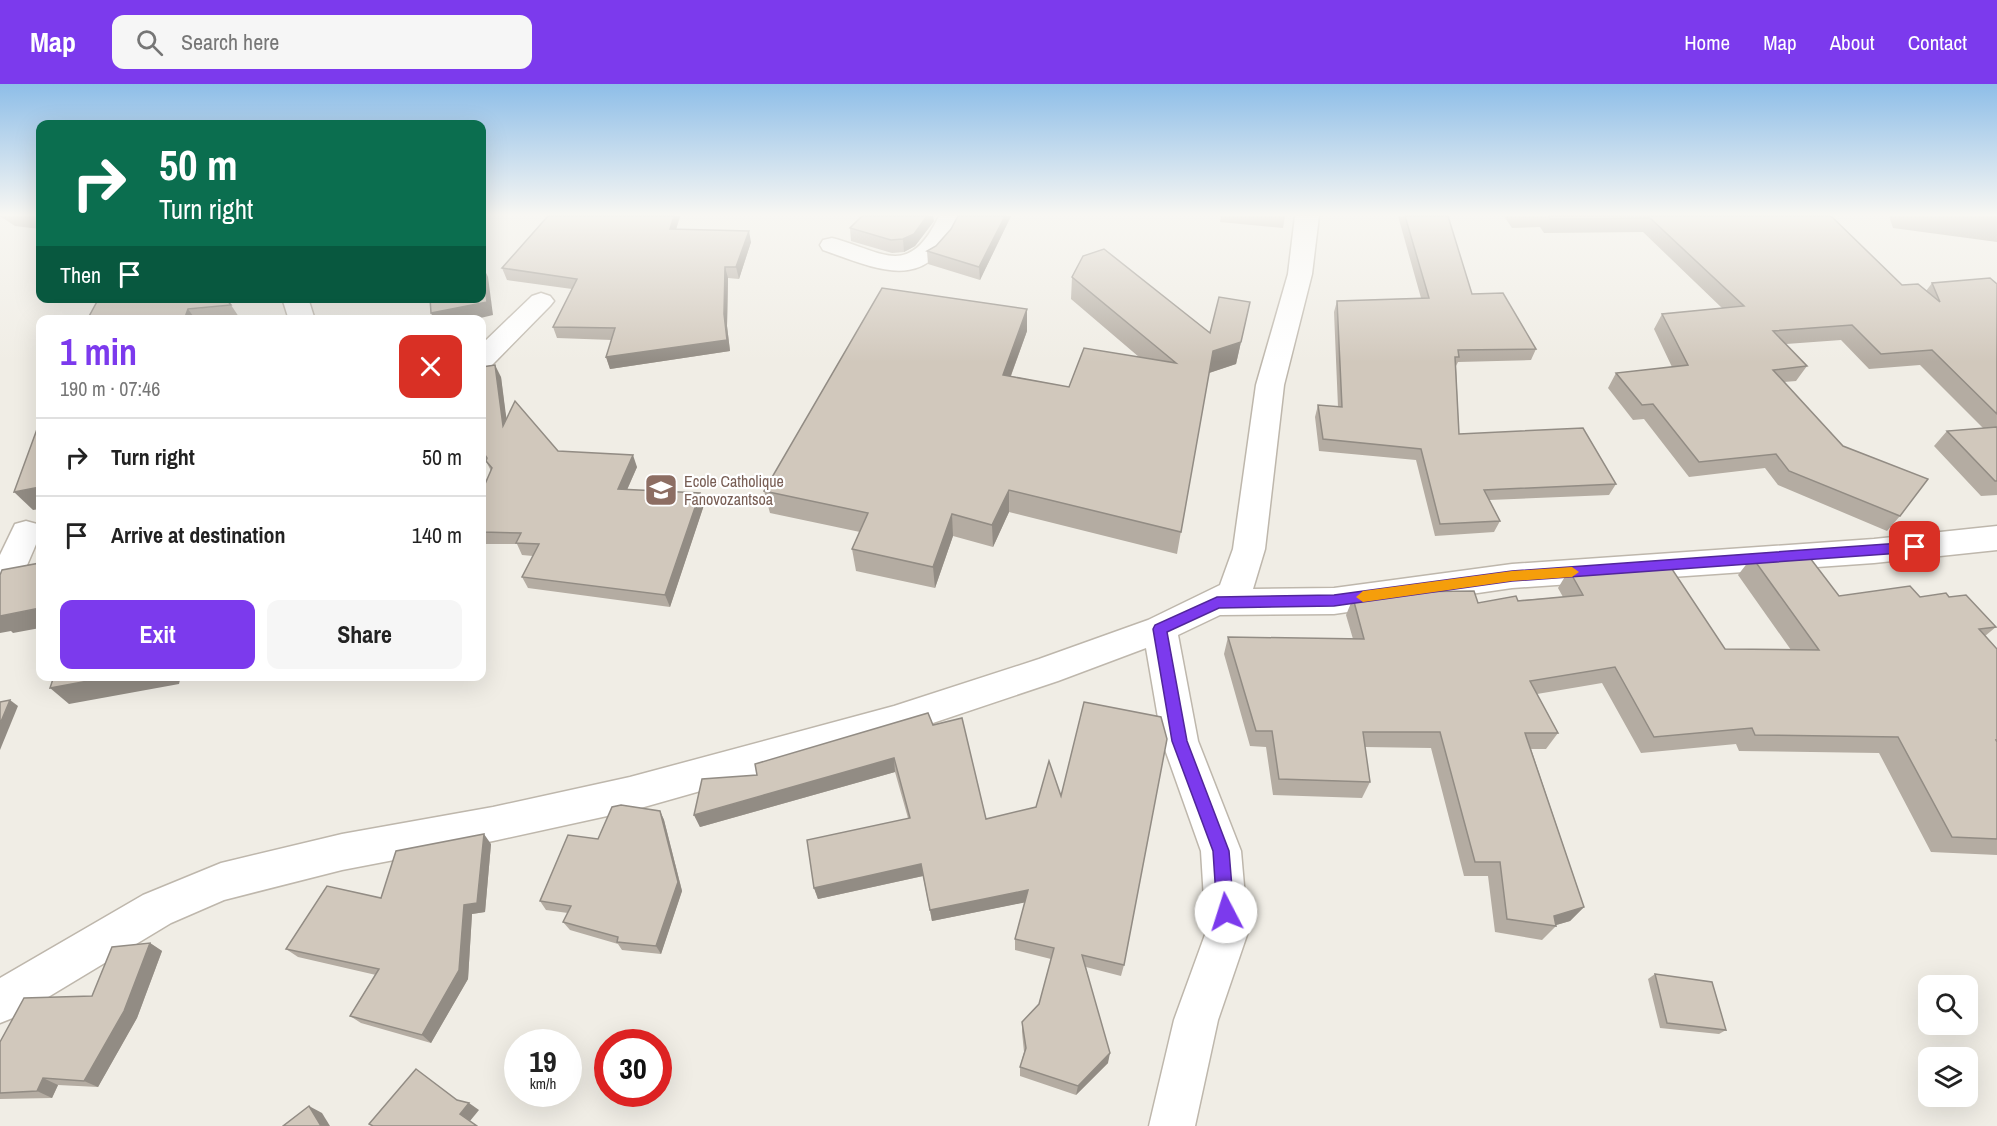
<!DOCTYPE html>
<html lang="en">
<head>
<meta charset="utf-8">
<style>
  :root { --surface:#fff; --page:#f6f6f6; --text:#222; --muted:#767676; --line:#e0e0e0; --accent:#7c3aed }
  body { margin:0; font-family:"Archivo Narrow",sans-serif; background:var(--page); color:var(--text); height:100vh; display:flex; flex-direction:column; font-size:22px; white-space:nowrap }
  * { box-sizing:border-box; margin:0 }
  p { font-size:20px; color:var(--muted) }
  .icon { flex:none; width:33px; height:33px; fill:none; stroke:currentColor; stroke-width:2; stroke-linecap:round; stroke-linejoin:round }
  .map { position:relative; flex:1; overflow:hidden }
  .drawer { position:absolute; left:36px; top:231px; width:450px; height:366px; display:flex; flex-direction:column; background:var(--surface); border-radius:12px; box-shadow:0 6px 24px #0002 }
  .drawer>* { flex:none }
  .hud { position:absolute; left:36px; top:36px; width:450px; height:183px; border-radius:12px; box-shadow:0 6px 24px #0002; background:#0b6e4f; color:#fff; overflow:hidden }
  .fabs { position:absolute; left:1918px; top:891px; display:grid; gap:12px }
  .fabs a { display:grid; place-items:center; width:60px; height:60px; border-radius:12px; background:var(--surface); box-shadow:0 6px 24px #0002; font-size:30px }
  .speed { position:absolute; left:504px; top:945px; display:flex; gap:12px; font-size:30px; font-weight:700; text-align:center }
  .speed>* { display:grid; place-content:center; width:78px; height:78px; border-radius:50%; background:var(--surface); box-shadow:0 6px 24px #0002; line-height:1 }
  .speed small { font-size:15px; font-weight:400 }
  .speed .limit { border:9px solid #d22; background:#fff; color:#111 }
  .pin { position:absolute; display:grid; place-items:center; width:51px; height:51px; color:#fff; margin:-26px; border-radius:12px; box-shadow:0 3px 9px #0006 }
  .me { position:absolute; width:66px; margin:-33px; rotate:355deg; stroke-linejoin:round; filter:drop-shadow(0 0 4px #0008) }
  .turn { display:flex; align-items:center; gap:21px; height:126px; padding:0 24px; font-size:27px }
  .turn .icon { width:78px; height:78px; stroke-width:2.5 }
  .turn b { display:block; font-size:42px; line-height:51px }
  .then { display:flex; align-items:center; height:57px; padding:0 24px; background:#0003; gap:12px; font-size:22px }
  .round { display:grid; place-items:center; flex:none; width:63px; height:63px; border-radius:12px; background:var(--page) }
  .summary { display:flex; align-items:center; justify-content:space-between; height:102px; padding:0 24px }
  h1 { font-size:36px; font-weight:800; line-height:45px; color:var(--accent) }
  .button { display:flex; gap:12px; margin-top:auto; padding:12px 24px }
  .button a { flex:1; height:69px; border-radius:12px; background:var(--accent); color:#fff; font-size:24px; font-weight:800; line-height:69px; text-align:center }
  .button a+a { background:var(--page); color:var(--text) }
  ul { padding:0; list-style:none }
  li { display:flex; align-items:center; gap:18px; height:78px; padding:0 24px; border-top:2px solid var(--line) }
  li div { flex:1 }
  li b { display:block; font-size:22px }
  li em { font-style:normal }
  header { display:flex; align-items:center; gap:36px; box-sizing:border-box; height:84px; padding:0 30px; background:var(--accent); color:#fff }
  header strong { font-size:28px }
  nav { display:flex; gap:33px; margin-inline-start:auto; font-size:21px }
  .search { width:420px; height:54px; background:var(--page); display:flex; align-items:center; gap:15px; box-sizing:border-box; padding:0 21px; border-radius:12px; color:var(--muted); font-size:22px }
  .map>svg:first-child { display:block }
</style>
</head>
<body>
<header>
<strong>Map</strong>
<div class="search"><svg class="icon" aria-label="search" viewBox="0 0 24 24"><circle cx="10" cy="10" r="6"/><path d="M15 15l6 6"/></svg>Search here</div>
<nav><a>Home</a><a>Map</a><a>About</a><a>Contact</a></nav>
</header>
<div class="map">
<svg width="1997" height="1042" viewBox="0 0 1997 1042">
  <rect width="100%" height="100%" fill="#f0ede5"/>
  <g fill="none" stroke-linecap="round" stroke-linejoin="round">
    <defs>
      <g id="minor">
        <path d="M939 132H963C927 209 888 189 823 166L820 161 823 156 832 154C883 167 908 196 939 132Z"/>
        <polygon points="1295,132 1319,132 1312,190 1284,301 1265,465 1253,505 1334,504 1512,480 1874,455 1997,442 1997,466 1874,479 1512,504 1334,530 1220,531 1178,551 1198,657 1241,767 1248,848 1218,936 1195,1042 1149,1042 1174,936 1206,848 1201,767 1162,657 1146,564 1058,597 894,652 630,727 493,757 342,786 224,816 171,839 15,933 0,939 0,894 143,811 221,779 342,750 493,723 630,693 894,622 1039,575 1148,536 1220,501 1233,465 1256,301 1288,190"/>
        <polygon points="541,209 550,212 554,217 550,222 492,281 482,283 482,260 532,212"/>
        <polygon points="282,214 308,214 315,236 289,236"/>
        <polygon points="26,437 37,440 40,451 12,516 0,520 0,471 15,440"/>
      </g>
    </defs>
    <use href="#minor" stroke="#beb7ac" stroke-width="3"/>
    <use href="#minor" fill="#fff" fill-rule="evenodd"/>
  </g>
  <g fill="#b4aca2">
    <polygon points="0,132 40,132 40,145 15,142"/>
    <polygon points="548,132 680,132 676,145 751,158 739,195 728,194 727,242 730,267 610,285 606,273 612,256 557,254 553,243 572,205 507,196 502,184"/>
    <polygon points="1011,132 980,196 928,180 927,167 936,162"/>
    <polygon points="1221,132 1285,132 1283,144 1220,138"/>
    <polygon points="1398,132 1448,132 1472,210 1536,265 1531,276 1458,278 1456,282 1459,350 1616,400 1609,411 1489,416 1500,437 1494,448 1435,452 1416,376 1319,367 1315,333 1318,321 1338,323 1334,228 1337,217 1421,214"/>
    <polygon points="1504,132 1831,132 1902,201 1926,207 1932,199 1997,200 1997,411 1981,412 1934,362 1947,347 1983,344 1920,281 1869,285 1841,256 1786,260 1807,282 1796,297 1784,298 1900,432 1887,447 1778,401 1765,384 1689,393 1644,335 1633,336 1608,304 1616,289 1672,283 1654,245 1662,230 1722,224 1643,148 1544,149 1540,143 1512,144"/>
    <polygon points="1889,132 1997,132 1997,158 1893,144"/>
    <polygon points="934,137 915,162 904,168 892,169 851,157 850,144"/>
    <polygon points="1072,193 1210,249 1250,218 1236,280 1209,289 1177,470 1009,428 993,463 953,452 935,504 856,487 852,465 860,448 770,429 764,407 1027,225 1027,247 1011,292 1069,303 1139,273 1071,215"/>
    <polygon points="231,221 241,236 87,236"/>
    <polygon points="482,283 501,293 506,336 558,367 637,383 627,406 704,421 670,523 528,504 522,493 533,472 522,471 517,460 482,460 482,407 491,387 486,377 486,376 482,370"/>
    <polygon points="1752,473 1839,512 1949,513 1996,543 1985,552 1997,565 1997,771 1931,768 1879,669 1739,667 1736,660 1641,669 1602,599 1537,610 1558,649 1546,665 1531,665 1584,823 1570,837 1556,841 1556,842 1542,856 1495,848 1488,792 1464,792 1431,664 1365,663 1370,698 1362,714 1273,711 1266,663 1250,662 1224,570 1228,553 1353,555 1346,531 1353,514 1478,519 1563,513 1558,504 1569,486 1725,565 1791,566 1738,491"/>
    <polygon points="933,641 986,735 1124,881 1121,892 1086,883 1108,979 1076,1011 1020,992 1020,983 1024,968 1022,948 1022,938 1039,920 1051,875 1015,866 1015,855 1025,818 932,837 923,792 818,815 814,804 908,734 895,688 700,743 694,731 757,691"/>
    <polygon points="660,727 664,736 682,807 661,870 622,866 618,860 570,846 563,838 568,829 546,826 540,817 598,755"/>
    <polygon points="491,760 485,828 472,830 468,895 431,959 361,939 350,932 376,891 298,873 286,865 381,814"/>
    <polygon points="150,859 162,867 137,934 98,1003 58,1001 52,1014 0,1015 0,958 92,912"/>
    <polygon points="1655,890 1726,946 1719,950 1660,944 1648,895"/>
  </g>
  <g fill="#928c84">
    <polygon points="674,132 680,132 673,156 670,145"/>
    <polygon points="927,132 933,132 934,137 915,162 904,168 903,155"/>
    <polygon points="1005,132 1011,132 980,196 979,183"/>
    <polygon points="749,147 751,158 739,195 736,183"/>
    <polygon points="482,180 488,193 493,231 472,236 434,236 431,229"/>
    <polygon points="725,183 728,194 727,242 730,267 610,285 606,273 724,230"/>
    <polygon points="1250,218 1236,280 1209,289 1213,267"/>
    <polygon points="188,225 196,236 184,236"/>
    <polygon points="1027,225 1027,247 1003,313 1003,291"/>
    <polygon points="495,281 501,293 509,354 503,342"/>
    <polygon points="633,371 637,383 622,417 618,405"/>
    <polygon points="40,403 40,425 33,426 14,408"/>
    <polygon points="1009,406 1009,428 993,463 992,441"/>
    <polygon points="700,409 704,421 670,523 665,511"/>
    <polygon points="952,430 953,452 935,504 933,483"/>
    <polygon points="40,524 40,544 13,549 11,547 0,549 0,532"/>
    <polygon points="115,592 181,592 179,600 69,620 50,604"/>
    <polygon points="10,616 18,622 0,666 0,640"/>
    <polygon points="894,674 895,688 700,743 694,731"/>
    <polygon points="660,727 664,736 682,807 661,870 656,862"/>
    <polygon points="484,750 491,760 485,828 472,830 468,895 431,959 422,951 464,821"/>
    <polygon points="921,780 923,792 818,815 814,804"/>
    <polygon points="1028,806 1027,818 932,837 930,826"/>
    <polygon points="1584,823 1570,837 1553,842 1554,832"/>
    <polygon points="150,859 162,867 137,934 98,1003 84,997"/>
    <polygon points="1110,969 1108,979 1076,1011 1078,1002"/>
    <polygon points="43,994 58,1001 52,1014 37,1007"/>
    <polygon points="469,1019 479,1026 470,1037 460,1030"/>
    <polygon points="309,1022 322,1029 330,1042 321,1042"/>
  </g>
  <g fill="#d1c8bc" stroke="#928c84" stroke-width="1.5">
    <polygon points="548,132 674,132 670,145 749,147 736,183 725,183 724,230 727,256 606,273 615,244 553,243 577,195 502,184"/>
    <polygon points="862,132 927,132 914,150 903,155 891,156 850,144"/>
    <polygon points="958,132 1005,132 979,183 927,167 936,162 951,145"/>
    <polygon points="1405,132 1448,132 1472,210 1503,209 1536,265 1458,266 1459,273 1455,273 1459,350 1583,344 1616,400 1484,406 1500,437 1440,440 1421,365 1323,355 1318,321 1342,323 1337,217 1429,214"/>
    <polygon points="1549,132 1831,132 1902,201 1918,200 1940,218 1932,199 1990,194 1997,200 1997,330 1932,266 1881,270 1852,241 1773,247 1807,282 1773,286 1843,362 1928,395 1900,432 1789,387 1776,370 1699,378 1653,320 1642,321 1616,289 1688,281 1662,230 1744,222 1650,134 1550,135"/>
    <polygon points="1104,165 1210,249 1219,213 1250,218 1241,258 1213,267 1181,448 1009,406 992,441 952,430 933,483 852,465 868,429 764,407 882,204 1027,225 1003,291 1069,303 1084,264 1176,279 1072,193 1083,172"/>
    <polygon points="482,179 487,218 431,229 430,214 482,214"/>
    <polygon points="99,214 225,214 231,221 188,225 184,236 87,236"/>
    <polygon points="495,281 503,342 515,317 558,367 633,371 618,405 700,409 665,511 522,493 539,460 516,459 521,449 482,448 482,407 492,384 486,377 487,374 482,366 482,283"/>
    <polygon points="40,337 40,403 14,408"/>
    <polygon points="1997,343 1997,397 1995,397 1947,347"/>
    <polygon points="1807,470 1839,512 1910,502 1920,513 1946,509 1949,513 1966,511 1996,543 1979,545 1997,565 1997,656 1996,656 1997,658 1997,755 1952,753 1898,653 1755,651 1752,644 1654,653 1615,583 1530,597 1558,649 1525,649 1584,823 1554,832 1556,842 1507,835 1500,778 1475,778 1440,648 1363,648 1370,698 1279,695 1272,647 1256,647 1228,553 1364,555 1353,514 1395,508 1474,507 1478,519 1516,512 1518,517 1583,511 1569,486 1668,479 1725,565 1819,566 1752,473"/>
    <polygon points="40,479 40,524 0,532 0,491 2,486"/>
    <polygon points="54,592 115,592 50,604"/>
    <polygon points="10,616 0,640 0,618"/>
    <polygon points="1084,618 1161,633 1167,655 1124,881 1082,871 1110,969 1078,1002 1020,983 1026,964 1022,938 1039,920 1054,864 1015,855 1028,806 930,826 921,780 814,804 807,756 910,734 894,674 694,731 702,695 757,691 755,680 928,629 933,641 962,634 986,735 1036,723 1049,677 1061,712"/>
    <polygon points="621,721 660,727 678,798 656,862 617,858 618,853 563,838 571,822 540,817 568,751 598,755 612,723"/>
    <polygon points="484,750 477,819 464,821 459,886 422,951 350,932 379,885 286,865 327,802 381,814 396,767"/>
    <polygon points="150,859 124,927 84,997 43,994 37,1007 0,1009 0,958 24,914 92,912 112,863"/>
    <polygon points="1655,890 1712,898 1726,946 1667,939"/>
    <polygon points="416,985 457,1016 469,1019 460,1030 477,1042 373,1042 369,1040"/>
    <polygon points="309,1022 321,1042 283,1042"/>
  </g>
  <linearGradient id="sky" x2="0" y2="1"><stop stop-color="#8ebee8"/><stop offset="0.47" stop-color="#f8f7f3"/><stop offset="1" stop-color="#f8f7f3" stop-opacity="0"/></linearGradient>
  <rect width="1997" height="278" fill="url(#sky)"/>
  <polygon fill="#7c3aed" stroke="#51269a" stroke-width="1.5" points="1915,458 1922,463 1915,468 1512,497 1334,522 1219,524 1167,548 1187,657 1229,767 1234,828 1232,834 1226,836 1220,834 1217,828 1213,767 1172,657 1153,545 1155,541 1217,513 1334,511 1512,487"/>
  <polygon fill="#f59e0b" points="1572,483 1579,488 1572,493 1512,497 1363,518 1356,513 1363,507 1512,487"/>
  <defs>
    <symbol id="school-square" viewBox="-11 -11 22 22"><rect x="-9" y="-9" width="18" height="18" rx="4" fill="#8d6e63" stroke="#fff"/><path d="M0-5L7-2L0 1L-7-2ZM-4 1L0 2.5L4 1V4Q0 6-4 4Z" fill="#fff"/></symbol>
  </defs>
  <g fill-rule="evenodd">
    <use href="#school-square" x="642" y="387" width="38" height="38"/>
  </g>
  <g text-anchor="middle" stroke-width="4.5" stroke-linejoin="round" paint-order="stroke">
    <g font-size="16" fill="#785e54" stroke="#fff" text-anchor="start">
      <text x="684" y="403">Ecole Catholique<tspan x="684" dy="18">Fanovozantsoa</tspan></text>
    </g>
  </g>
</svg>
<div class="fabs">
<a><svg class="icon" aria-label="search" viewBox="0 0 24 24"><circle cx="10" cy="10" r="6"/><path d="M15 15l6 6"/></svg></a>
<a><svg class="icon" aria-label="layers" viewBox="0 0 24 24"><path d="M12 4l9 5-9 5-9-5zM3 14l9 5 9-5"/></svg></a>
</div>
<div class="speed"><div>19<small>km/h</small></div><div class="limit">30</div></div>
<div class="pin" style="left:1915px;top:463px;background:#d93025"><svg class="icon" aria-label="arrive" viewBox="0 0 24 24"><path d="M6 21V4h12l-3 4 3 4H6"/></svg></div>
<svg class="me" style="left:1226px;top:828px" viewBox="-20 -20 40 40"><circle r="19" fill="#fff"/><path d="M0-13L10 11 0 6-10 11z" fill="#7c3aed"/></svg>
<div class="hud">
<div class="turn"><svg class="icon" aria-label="right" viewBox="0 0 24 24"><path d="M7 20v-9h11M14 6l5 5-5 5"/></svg><div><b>50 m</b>Turn right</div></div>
<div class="then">Then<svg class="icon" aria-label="arrive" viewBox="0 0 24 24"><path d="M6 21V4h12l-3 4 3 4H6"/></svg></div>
</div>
<section class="drawer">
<div class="summary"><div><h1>1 min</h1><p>190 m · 07:46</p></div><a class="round" style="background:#d93025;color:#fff"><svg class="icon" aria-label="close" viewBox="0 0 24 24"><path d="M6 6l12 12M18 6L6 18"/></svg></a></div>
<ul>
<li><svg class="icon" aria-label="right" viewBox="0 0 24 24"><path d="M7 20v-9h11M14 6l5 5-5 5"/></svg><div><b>Turn right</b></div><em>50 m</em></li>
<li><svg class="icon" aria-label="arrive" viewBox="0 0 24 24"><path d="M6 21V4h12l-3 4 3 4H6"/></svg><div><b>Arrive at destination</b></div><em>140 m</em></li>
</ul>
<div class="button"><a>Exit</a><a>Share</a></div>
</section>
</div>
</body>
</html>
